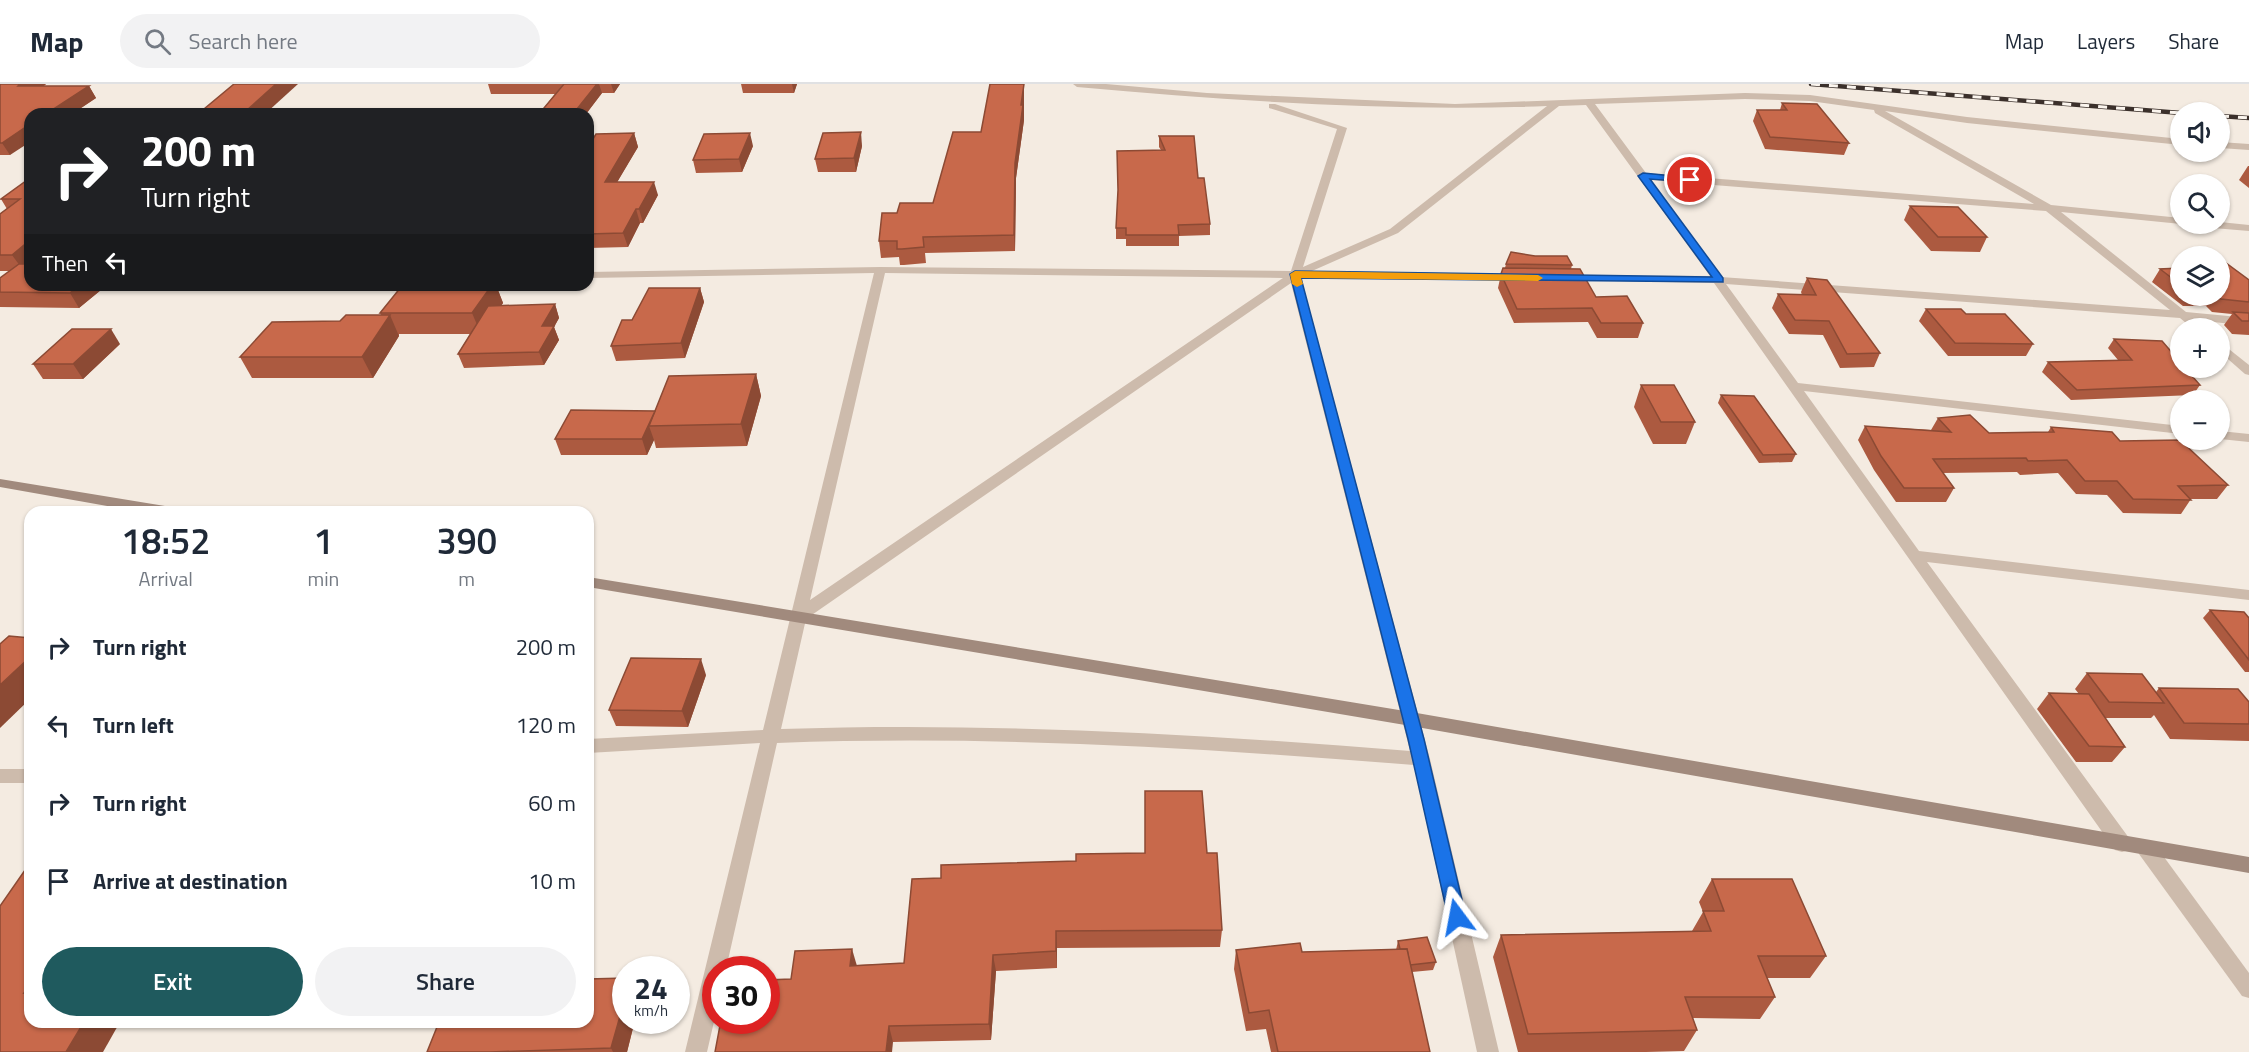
<!DOCTYPE html>
<html lang="en">
<head>
<meta charset="utf-8">
<style>
  :root { --surface:#fff; --page:#f2f2f3; --text:#1f2937; --muted:#747a83; --line:#e0e1e3; --accent:#1f5a5e }
  body { margin:0; font-family:"Titillium Web",sans-serif; background:var(--page); color:var(--text); height:100vh; display:flex; flex-direction:column; font-size:22px; white-space:nowrap }
  * { box-sizing:border-box; margin:0 }
  p { font-size:20px; color:var(--muted) }
  .icon { flex:none; width:33px; height:33px; fill:none; stroke:currentColor; stroke-width:2; stroke-linecap:round; stroke-linejoin:round }
  .map { position:relative; flex:1; overflow:hidden }
  .panel { position:absolute; left:24px; top:422px; width:570px; height:522px; display:flex; flex-direction:column; background:var(--surface); border-radius:18px; box-shadow:0 2px 4px #0004 }
  .panel>* { flex:none }
  .hud { position:absolute; left:24px; top:24px; width:570px; height:183px; border-radius:18px; box-shadow:0 2px 4px #0004; background:#202124; color:#fff; overflow:hidden }
  .buttons { position:absolute; left:2170px; top:18px; display:grid; gap:12px }
  .buttons a { display:grid; place-items:center; width:60px; height:60px; border-radius:50%; background:var(--surface); box-shadow:0 2px 4px #0004; font-size:30px }
  .speed { position:absolute; left:612px; top:872px; display:flex; gap:12px; font-size:30px; font-weight:700; text-align:center }
  .speed>* { display:grid; place-content:center; width:78px; height:78px; border-radius:50%; background:var(--surface); box-shadow:0 2px 4px #0004; line-height:1 }
  .speed small { font-size:15px; font-weight:400 }
  .speed .limit { border:9px solid #d22; background:#fff; color:#111 }
  .pin { position:absolute; display:grid; place-items:center; width:51px; height:51px; color:#fff; margin:-26px; border:3px solid #fff; border-radius:50%; box-shadow:0 2px 6px #0007 }
  .me { position:absolute; width:66px; margin:-33px; rotate:347deg; stroke-linejoin:round; filter:drop-shadow(0 0 4px #0008) }
  .turn { display:flex; align-items:center; gap:21px; height:126px; padding:0 18px; font-size:27px }
  .turn .icon { width:78px; height:78px; stroke-width:2.5 }
  .turn b { display:block; font-size:42px; line-height:51px }
  .then { display:flex; align-items:center; height:57px; padding:0 18px; background:#0003; gap:12px; font-size:22px }
  .eta { display:flex; justify-content:space-evenly; align-items:center; height:102px; text-align:center }
  .eta b { font-size:36px; font-weight:600; line-height:42px }
  .primary-button { display:flex; gap:12px; margin-top:auto; padding:12px 18px }
  .primary-button a { flex:1; height:69px; border-radius:36px; background:var(--accent); color:#fff; font-size:24px; font-weight:600; line-height:69px; text-align:center }
  .primary-button a+a { background:var(--page); color:var(--text) }
  ul { padding:0; list-style:none }
  li { display:flex; align-items:center; gap:18px; height:78px; padding:0 18px }
  li div { flex:1 }
  li b { display:block; font-size:22px }
  li em { font-style:normal }
  header { display:flex; align-items:center; gap:36px; box-sizing:border-box; height:84px; padding:0 30px; background:var(--surface); border-bottom:2px solid var(--line) }
  header strong { font-size:28px }
  nav { display:flex; gap:33px; margin-inline-start:auto; font-size:21px }
  .search { width:420px; height:54px; background:var(--page); display:flex; align-items:center; gap:15px; box-sizing:border-box; padding:0 21px; border-radius:33px; color:var(--muted); font-size:22px }
  .map>svg:first-child { display:block }
</style>
</head>
<body>
<header>
<strong>Map</strong>
<div class="search"><svg class="icon" aria-label="search" viewBox="0 0 24 24"><circle cx="10" cy="10" r="6"/><path d="M15 15l6 6"/></svg>Search here</div>
<nav><a>Map</a><a>Layers</a><a>Share</a></nav>
</header>
<div class="map">
<svg width="2249" height="968" viewBox="0 0 2249 968">
  <rect width="100%" height="100%" fill="#f4ebe1"/>
  <g fill="none" stroke-linecap="round" stroke-linejoin="round">
    <g fill="#cdbbac" fill-rule="evenodd">
      <path d="M1073 0H1106L1207 9 1455 20 1745 9 1810 11 1967 33 2181 55V61L1967 39 1885 27 2051 121 2181 134V140H2184H2181L2061 128 2186 228 2249 234V242L2196 236 2205 244H2192L2180 234 1726 200 1798 299 2181 342V350L1804 307 1919 467 2249 506V516L1927 478 2129 754 2131 760 2129 766 2122 768 2115 766 1714 199 1563 196V192L1567 191 1710 192 1586 21 1559 22 1398 149 1312 187 1519 190 1523 191V195L1301 194 1430 675 1499 968H1477L1414 681C1202 664 990 651 777 659L726 885H716V929L707 968H685L760 659 588 669V655L763 646 874 189 588 194V188L880 183 1291 187 1337 45 1269 24V20H1275L1347 44 1303 183 1390 145 1547 22C1389 28 1235 17 1077 3ZM1745 15 1810 17 1874 26 1875 29 2034 120 1646 89 1595 20ZM1650 96 2046 127 2170 226 1721 193ZM885 189 1283 194 810 516ZM1291 199 1410 667C1200 650 991 638 781 645L806 535Z"/>
      <polygon points="2220,58 2249,60 2249,66 2220,64"/>
      <polygon points="2220,138 2249,141 2249,147 2201,143 2196,140"/>
      <polygon points="2220,258 2249,281 2249,291 2245,290 2220,268"/>
      <polygon points="2220,347 2249,350 2249,358 2220,355"/>
      <rect x="0" y="685" width="30" height="14"/>
      <polygon points="2146,756 2153,758 2249,889 2249,914 2242,912 2139,770 2137,764 2139,758"/>
    </g>
    <g fill="#a18a7d" fill-rule="evenodd">
      <polygon points="0,395 171,423 178,428 141,428 0,403"/>
      <polygon points="588,493 1411,628 2249,773 2249,789 1411,642 588,503"/>
    </g>
    <defs>
      <g id="rail">
        <polyline points="1811,0 2181,29"/>
        <polyline points="2220,32 2249,34"/>
      </g>
    </defs>
    <use href="#rail" stroke="#3b302b" stroke-width="4.5"/>
    <use href="#rail" stroke="#fbf5ee" stroke-width="3" stroke-dasharray="9" stroke-linecap="butt"/>
  </g>
  <g fill="#ac5a40">
    <polygon points="0,0 46,0 44,2 89,2 96,14 72,30 30,30 10,71 0,71"/>
    <polygon points="488,0 620,0 614,9 602,9 586,30 539,30 555,10 491,10"/>
    <polygon points="741,0 797,0 794,9 743,9"/>
    <polygon points="990,0 1024,0 1024,36 1016,94 1015,167 925,169 926,179 904,181 900,181 899,173 881,174 879,157 897,129 933,119 981,48"/>
    <polygon points="1782,19 1849,59 1844,71 1765,65 1753,37 1757,26 1780,26"/>
    <polygon points="634,49 638,63 617,98 658,111 643,139 640,139 628,163 588,164 588,63"/>
    <polygon points="1159,52 1198,94 1210,140 1210,151 1179,152 1179,162 1126,162 1126,155 1116,155 1116,144 1161,66 1159,63"/>
    <polygon points="753,62 742,88 696,89 693,76"/>
    <polygon points="862,62 856,88 818,88 815,75"/>
    <polygon points="2248,82 2249,82 2249,104 2239,96"/>
    <polygon points="30,94 30,201 107,201 79,224 0,223 0,194 10,187 0,187 0,130 7,125 1,115"/>
    <polygon points="1910,122 1987,153 1980,168 1931,167 1904,136"/>
    <polygon points="1506,180 1572,181 1571,185 1596,213 1643,239 1638,254 1597,254 1588,238 1514,239 1498,204 1501,190 1505,184"/>
    <polygon points="2181,180 2181,212 2220,212 2249,196 2249,251 2232,250 2224,241 2232,230 2212,228 2206,222 2183,222 2152,198 2160,185 2178,184"/>
    <polygon points="1807,194 1880,269 1874,283 1840,284 1823,251 1789,250 1772,224 1778,210 1802,211 1801,208"/>
    <polygon points="447,201 496,201 503,219 501,222 555,220 559,234 554,243 559,256 544,281 464,284 458,270 470,250 399,250 399,252 373,294 252,294 240,273 340,237 381,231 380,229 446,203"/>
    <polygon points="700,204 704,218 685,274 616,277 611,262 632,236"/>
    <polygon points="1926,225 1966,230 2033,260 2026,272 1948,272 1919,237"/>
    <polygon points="2114,255 2200,301 2193,311 2071,316 2042,288 2048,278 2118,276 2108,264"/>
    <polygon points="120,260 83,295 43,295 33,280"/>
    <polygon points="756,290 761,312 747,362 656,364 654,356 647,371 561,371 555,355 655,327"/>
    <polygon points="1641,301 1695,338 1686,360 1653,360 1634,323"/>
    <polygon points="1721,311 1796,370 1792,378 1759,379 1718,319"/>
    <polygon points="1938,334 1989,349 2048,348 2051,343 2120,357 2228,401 2217,415 2191,415 2181,430 2123,429 2107,411 2076,410 2058,389 2020,391 2017,388 1943,389 1954,404 1946,418 1896,418 1874,386 1858,356 1865,342 1931,346"/>
    <polygon points="2210,526 2249,534 2249,588 2245,588 2203,534"/>
    <polygon points="2087,589 2156,608 2159,604 2249,618 2249,657 2170,655 2154,631 2151,634 2105,634 2125,663 2112,678 2076,678 2037,625 2049,609 2079,610 2075,605"/>
    <polygon points="706,591 688,643 616,642 609,626"/>
    <polygon points="1207,769 1222,846 1220,863 1057,864 1057,884 996,887 991,956 893,958 791,895 857,881 904,879 941,794 1076,777"/>
    <polygon points="1712,795 1826,872 1810,894 1767,894 1775,913 1760,935 1693,934 1697,946 1684,967 1646,968 1518,968 1493,873 1501,851 1692,847 1703,828 1699,818"/>
    <polygon points="1398,857 1436,878 1433,886 1412,888 1430,968 1271,968 1266,945 1246,947 1234,885 1236,866 1302,868 1396,866"/>
    <polygon points="635,936 627,968 427,968"/>
  </g>
  <g fill="#8c4a34">
    <polygon points="20,0 46,0 25,13 18,2"/>
    <polygon points="276,0 298,0 265,30 246,27"/>
    <polygon points="597,0 599,0 602,9 586,30 573,30"/>
    <polygon points="611,0 620,0 614,9"/>
    <polygon points="792,0 797,0 794,9"/>
    <polygon points="1022,0 1024,0 1024,36 1016,94 1015,167 1014,151 1015,79 1021,21"/>
    <polygon points="89,2 96,14 72,30 46,30"/>
    <polygon points="30,40 30,58 10,71 2,59"/>
    <polygon points="861,48 862,62 856,88 854,74"/>
    <polygon points="634,49 638,63 609,112 605,98"/>
    <polygon points="750,49 753,62 742,88 739,75"/>
    <polygon points="654,98 658,111 643,139 639,125"/>
    <polygon points="636,125 640,139 628,163 623,149"/>
    <polygon points="30,156 30,180 23,186 12,171"/>
    <polygon points="80,201 107,201 79,224 70,209"/>
    <polygon points="492,201 496,201 503,219 481,250 472,229"/>
    <polygon points="700,204 704,218 685,274 681,259"/>
    <polygon points="555,220 559,234 554,243 559,256 544,281 539,268 542,242"/>
    <polygon points="390,231 399,252 373,294 362,273"/>
    <polygon points="111,245 120,260 83,295 73,280"/>
    <polygon points="756,290 761,312 747,362 741,340"/>
    <polygon points="656,327 649,342 654,356 647,371 642,355"/>
    <polygon points="30,573 30,615 0,644 0,601"/>
    <polygon points="701,575 706,591 688,643 682,627"/>
    <polygon points="1056,847 1057,864 1057,884 1056,867"/>
    <polygon points="852,865 857,882 850,882"/>
    <polygon points="993,871 996,887 991,956 989,940"/>
    <polygon points="30,900 30,913 24,909"/>
    <polygon points="626,911 626,936 635,936 627,968 613,968 611,964"/>
    <polygon points="84,938 120,938 103,968 66,968"/>
    <polygon points="889,942 893,958 892,968 886,968"/>
  </g>
  <g fill="#c8694b" stroke="#8c4a34" stroke-width="1.5">
    <polygon points="0,0 20,0 18,2 89,2 46,30 30,30 30,40 2,59 0,59"/>
    <polygon points="234,0 276,0 246,27 272,27 269,30 198,30"/>
    <polygon points="564,0 597,0 573,30 539,30"/>
    <polygon points="990,0 1024,0 1021,21 1023,21 1015,79 1014,151 923,153 924,163 902,165 897,165 897,157 879,157 882,129 897,129 900,119 933,119 953,48 981,48"/>
    <polygon points="1782,19 1817,20 1849,59 1770,53 1757,26 1787,26"/>
    <polygon points="861,48 854,74 815,75 823,49"/>
    <polygon points="634,49 605,98 654,98 639,125 636,125 623,149 588,150 588,63 596,50"/>
    <polygon points="750,49 739,75 693,76 704,50"/>
    <polygon points="1159,52 1194,52 1198,94 1204,94 1210,140 1178,141 1179,151 1126,151 1126,144 1116,144 1118,106 1117,67 1165,66"/>
    <polygon points="30,94 30,156 12,171 0,171 0,130 20,115 1,115"/>
    <polygon points="1910,122 1958,123 1987,153 1938,153"/>
    <polygon points="1511,168 1535,172 1567,172 1572,181 1506,180"/>
    <polygon points="2220,179 2226,179 2249,196 2249,218 2221,215 2218,212 2220,212"/>
    <polygon points="19,180 30,180 30,201 80,201 70,209 0,208 0,194"/>
    <polygon points="1503,184 1580,185 1596,213 1627,212 1643,239 1601,239 1592,224 1517,225 1501,190"/>
    <polygon points="2181,184 2181,201 2160,185"/>
    <polygon points="1807,194 1827,196 1880,269 1847,270 1829,237 1795,236 1778,210 1816,211"/>
    <polygon points="447,201 492,201 472,229 380,229 401,203 446,203"/>
    <polygon points="649,204 700,204 681,259 611,262 622,236 632,236"/>
    <polygon points="555,220 542,242 554,242 539,268 458,270 488,222"/>
    <polygon points="1926,225 1961,225 1966,230 2005,230 2033,260 1955,259"/>
    <polygon points="2233,228 2249,229 2249,237 2242,237"/>
    <polygon points="346,231 390,231 362,273 240,273 272,238 340,237"/>
    <polygon points="72,245 111,245 73,280 33,280"/>
    <polygon points="2114,255 2162,257 2181,279 2181,284 2185,284 2200,301 2077,306 2048,278 2132,276"/>
    <polygon points="756,290 741,340 649,342 669,292"/>
    <polygon points="1641,301 1674,301 1695,338 1661,338"/>
    <polygon points="1721,311 1754,312 1796,370 1763,371"/>
    <polygon points="571,326 655,327 642,355 555,355"/>
    <polygon points="1970,331 1989,349 2054,348 2051,343 2112,348 2120,357 2180,356 2228,401 2178,402 2191,416 2133,415 2117,397 2085,397 2067,376 2028,377 2026,374 1933,375 1954,404 1904,404 1881,372 1865,342 1951,348 1938,334"/>
    <polygon points="2210,526 2244,528 2249,534 2249,576"/>
    <polygon points="9,552 30,554 30,573 0,601 0,560"/>
    <polygon points="631,574 701,575 682,627 609,626"/>
    <polygon points="2087,589 2142,590 2164,619 2109,618"/>
    <polygon points="2159,604 2238,605 2249,618 2249,640 2184,639"/>
    <polygon points="2049,609 2089,610 2125,663 2089,662"/>
    <polygon points="1145,707 1202,707 1207,769 1217,769 1222,846 1056,847 1056,867 993,871 989,940 889,942 886,968 715,968 721,936 766,936 766,896 791,895 795,867 852,865 850,882 904,879 912,795 941,794 941,781 1076,777 1076,770 1145,769"/>
    <polygon points="30,779 30,900 24,909 30,908 30,938 84,938 66,968 0,968 0,822"/>
    <polygon points="1712,795 1792,795 1826,872 1758,872 1775,913 1685,913 1697,946 1528,950 1501,851 1711,847 1703,827 1724,827"/>
    <polygon points="1427,853 1436,878 1410,881 1407,865 1400,865 1398,857"/>
    <polygon points="1300,859 1302,868 1407,865 1430,968 1278,968 1269,926 1249,929 1236,866"/>
    <polygon points="626,894 626,911 611,964 490,968 427,968 439,938 588,938 588,895"/>
  </g>
  <polygon fill="#1a73e8" stroke="#114b97" stroke-width="1.5" points="1643,89 1694,94 1694,97 1690,98 1650,95 1723,194 1723,198 1301,194 1424,655 1466,833 1463,838 1457,841 1451,838 1448,833 1408,655 1290,190 1295,187 1712,193 1638,92"/>
  <polygon fill="#f59e0b" points="1295,187 1538,191 1543,194 1538,197 1301,194 1303,200 1297,203 1292,200 1290,190"/>
</svg>
<div class="buttons">
<a><svg class="icon" aria-label="sound" viewBox="0 0 24 24"><path d="M4 9h4l5-4v14l-5-4H4zM17 9q2 3 0 6"/></svg></a>
<a><svg class="icon" aria-label="search" viewBox="0 0 24 24"><circle cx="10" cy="10" r="6"/><path d="M15 15l6 6"/></svg></a>
<a><svg class="icon" aria-label="layers" viewBox="0 0 24 24"><path d="M12 4l9 5-9 5-9-5zM3 14l9 5 9-5"/></svg></a>
<a>+</a>
<a>−</a>
</div>
<div class="speed"><div>24<small>km/h</small></div><div class="limit">30</div></div>
<div class="pin" style="left:1690px;top:96px;background:#d93025"><svg class="icon" aria-label="arrive" viewBox="0 0 24 24"><path d="M6 21V4h12l-3 4 3 4H6"/></svg></div>
<svg class="me" style="left:1457px;top:833px" viewBox="-20 -20 40 40"><path d="M0-17L14 15 0 8-14 15z" fill="#1a73e8" stroke="#fff" stroke-width="4"/></svg>
<div class="hud">
<div class="turn"><svg class="icon" aria-label="right" viewBox="0 0 24 24"><path d="M7 20v-9h11M14 6l5 5-5 5"/></svg><div><b>200 m</b>Turn right</div></div>
<div class="then">Then<svg class="icon" aria-label="left" viewBox="0 0 24 24"><path d="M17 20v-9H6M10 6l-5 5 5 5"/></svg></div>
</div>
<section class="panel">
<div class="eta">
<div><b>18:52</b><p>Arrival</p></div>
<div><b>1</b><p>min</p></div>
<div><b>390</b><p>m</p></div>
</div>
<ul>
<li><svg class="icon" aria-label="right" viewBox="0 0 24 24"><path d="M7 20v-9h11M14 6l5 5-5 5"/></svg><div><b>Turn right</b></div><em>200 m</em></li>
<li><svg class="icon" aria-label="left" viewBox="0 0 24 24"><path d="M17 20v-9H6M10 6l-5 5 5 5"/></svg><div><b>Turn left</b></div><em>120 m</em></li>
<li><svg class="icon" aria-label="right" viewBox="0 0 24 24"><path d="M7 20v-9h11M14 6l5 5-5 5"/></svg><div><b>Turn right</b></div><em>60 m</em></li>
<li><svg class="icon" aria-label="arrive" viewBox="0 0 24 24"><path d="M6 21V4h12l-3 4 3 4H6"/></svg><div><b>Arrive at destination</b></div><em>10 m</em></li>
</ul>
<div class="primary-button"><a>Exit</a><a>Share</a></div>
</section>
</div>
</body>
</html>
